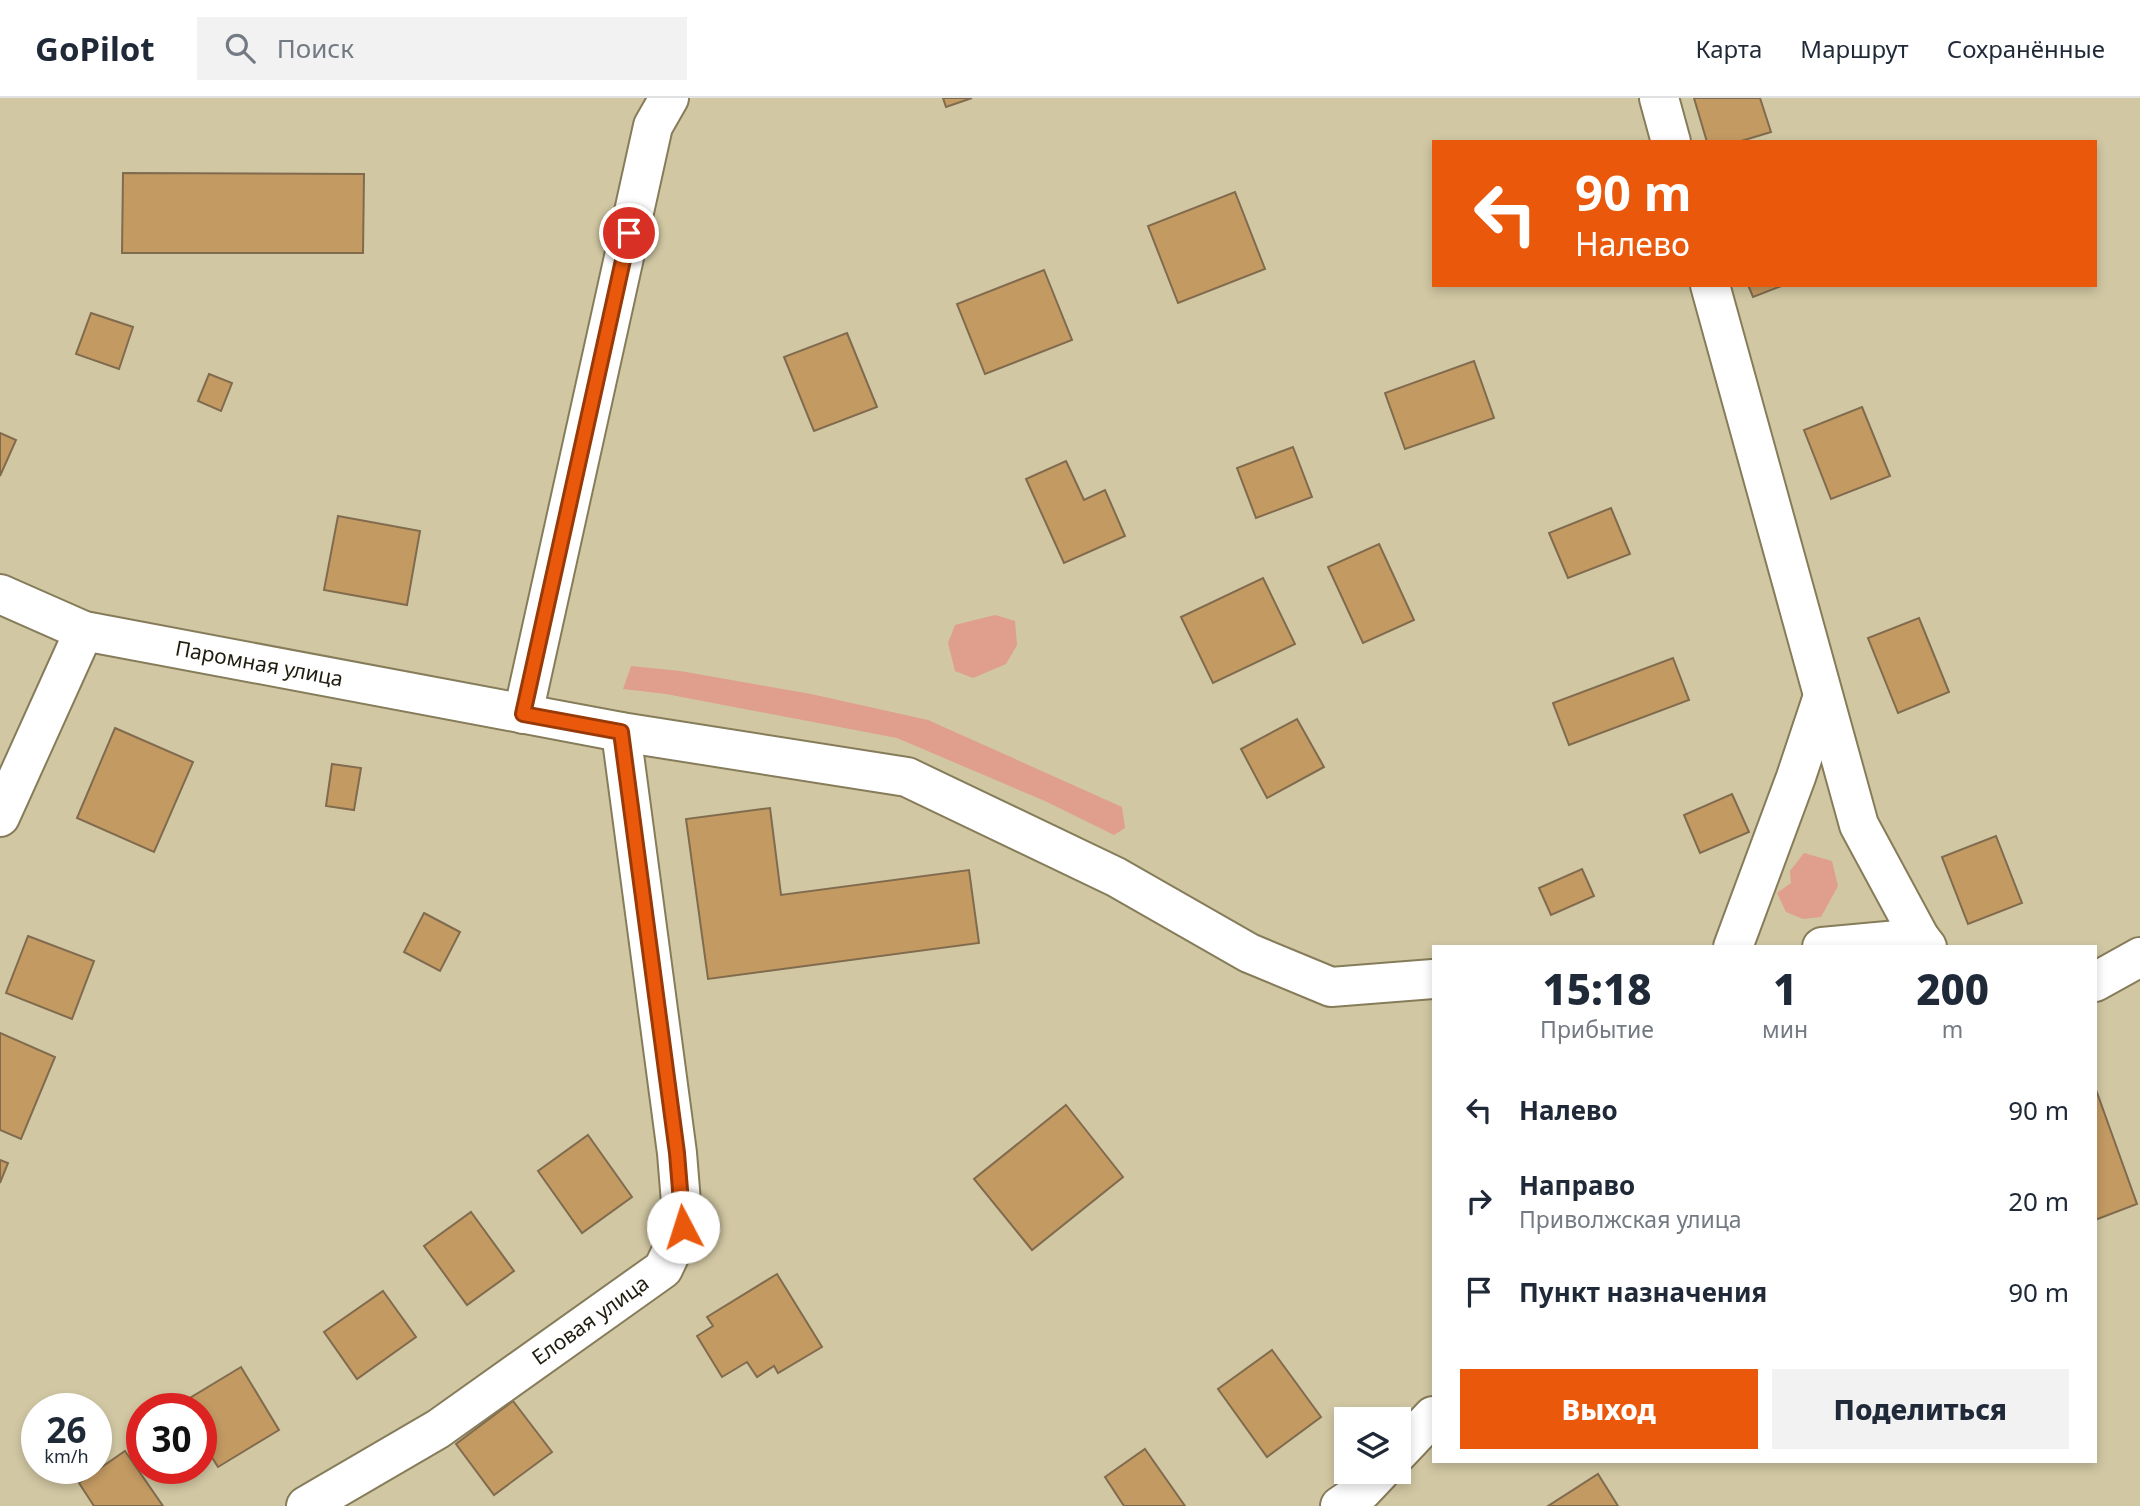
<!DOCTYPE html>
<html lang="ru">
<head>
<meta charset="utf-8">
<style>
  :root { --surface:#fff; --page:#f2f2f3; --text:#1f2937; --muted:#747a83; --line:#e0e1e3; --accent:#ea580c }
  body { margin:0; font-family:"Noto Sans",sans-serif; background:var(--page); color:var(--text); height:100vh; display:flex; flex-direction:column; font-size:26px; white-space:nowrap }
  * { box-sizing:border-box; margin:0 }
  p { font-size:23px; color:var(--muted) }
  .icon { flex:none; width:38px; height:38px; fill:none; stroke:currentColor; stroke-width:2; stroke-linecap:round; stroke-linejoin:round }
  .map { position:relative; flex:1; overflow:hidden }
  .panel { position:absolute; left:1432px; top:847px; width:665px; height:518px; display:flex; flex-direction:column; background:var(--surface); border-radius:0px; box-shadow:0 4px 10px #0003 }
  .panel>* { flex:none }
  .banner { position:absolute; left:1432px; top:42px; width:665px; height:147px; border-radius:0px; box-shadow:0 4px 10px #0003; background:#ea580c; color:#fff; overflow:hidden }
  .buttons { position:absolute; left:1334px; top:1309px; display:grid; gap:14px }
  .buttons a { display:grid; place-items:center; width:77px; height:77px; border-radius:0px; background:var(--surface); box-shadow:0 4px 10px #0003; font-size:35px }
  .speed { position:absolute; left:21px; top:1295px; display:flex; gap:14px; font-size:35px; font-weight:700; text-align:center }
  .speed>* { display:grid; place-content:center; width:91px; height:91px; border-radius:50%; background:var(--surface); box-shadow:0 4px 10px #0003; line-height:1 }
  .speed small { font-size:18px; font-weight:400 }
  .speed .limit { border:10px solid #d22; background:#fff; color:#111 }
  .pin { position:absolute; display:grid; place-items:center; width:60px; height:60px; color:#fff; margin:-30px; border:4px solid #fff; border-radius:50%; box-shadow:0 2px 7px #0007 }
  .me { position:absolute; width:77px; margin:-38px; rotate:355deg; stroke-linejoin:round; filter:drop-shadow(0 0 5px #0008) }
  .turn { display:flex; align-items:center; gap:24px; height:147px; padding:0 28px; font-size:32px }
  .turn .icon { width:91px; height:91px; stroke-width:2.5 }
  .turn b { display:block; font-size:49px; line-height:60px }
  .eta { display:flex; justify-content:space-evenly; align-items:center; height:119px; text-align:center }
  .eta b { font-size:42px; font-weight:800; line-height:49px }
  .button { display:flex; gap:14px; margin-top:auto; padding:14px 28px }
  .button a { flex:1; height:80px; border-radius:0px; background:var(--accent); color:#fff; font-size:28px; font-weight:800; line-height:80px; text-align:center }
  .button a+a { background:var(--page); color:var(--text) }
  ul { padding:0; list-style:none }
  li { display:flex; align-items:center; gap:21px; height:91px; padding:0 28px }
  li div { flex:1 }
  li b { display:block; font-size:26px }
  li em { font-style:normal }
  header { display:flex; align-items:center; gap:42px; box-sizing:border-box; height:98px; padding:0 35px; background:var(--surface); border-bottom:2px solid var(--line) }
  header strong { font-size:33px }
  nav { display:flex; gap:38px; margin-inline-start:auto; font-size:24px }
  .search { width:490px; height:63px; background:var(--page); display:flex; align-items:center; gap:18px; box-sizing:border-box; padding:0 24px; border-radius:0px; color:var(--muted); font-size:26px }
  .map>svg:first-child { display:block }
</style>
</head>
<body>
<header>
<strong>GoPilot</strong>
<div class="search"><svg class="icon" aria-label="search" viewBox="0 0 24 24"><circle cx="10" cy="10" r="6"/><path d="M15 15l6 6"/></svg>Поиск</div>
<nav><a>Карта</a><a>Маршрут</a><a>Сохранённые</a></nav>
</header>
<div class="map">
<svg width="2140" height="1408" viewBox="0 0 2140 1408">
  <rect width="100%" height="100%" fill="#d1c7a3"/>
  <g fill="#e09e8d">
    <polygon points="995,517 1015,523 1017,547 1006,566 973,580 955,573 948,545 955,527"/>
    <polygon points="631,568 680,573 811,596 928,622 1122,709 1125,730 1114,737 1045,703 897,640 666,596 623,591"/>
    <polygon points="1804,755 1832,763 1838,788 1821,819 1803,821 1786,814 1777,795 1791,785 1790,773"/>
  </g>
  <g fill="#c39a62" stroke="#816b4e" stroke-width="2">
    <polygon points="943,0 972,0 946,9"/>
    <polygon points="1694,0 1760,0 1771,34 1738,44 1707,44"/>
    <polygon points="123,75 364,76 363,155 122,155"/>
    <polygon points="1235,94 1265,171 1178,205 1148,128"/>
    <polygon points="1044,172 1072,242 985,276 957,206"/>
    <polygon points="1748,187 1784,187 1753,199"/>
    <polygon points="91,215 133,229 119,271 76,256"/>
    <polygon points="847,235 877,309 814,333 784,259"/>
    <polygon points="1474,263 1494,320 1405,351 1385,295"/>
    <polygon points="209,276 232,285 221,313 198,303"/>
    <polygon points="1862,309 1890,378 1831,401 1804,332"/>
    <polygon points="0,335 16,342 0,378"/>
    <polygon points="1293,349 1312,399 1256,420 1237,370"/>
    <polygon points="1066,363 1084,402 1105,392 1125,438 1064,465 1026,381"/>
    <polygon points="1611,410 1630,456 1568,480 1549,435"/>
    <polygon points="338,418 420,433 407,507 324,492"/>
    <polygon points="1379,446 1414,522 1363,545 1328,469"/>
    <polygon points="1263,480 1295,546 1213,585 1181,519"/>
    <polygon points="1919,520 1949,594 1898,615 1868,540"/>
    <polygon points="1673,560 1689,602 1569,647 1553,605"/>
    <polygon points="1297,621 1324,669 1267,700 1241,651"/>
    <polygon points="115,630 193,664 154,754 77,720"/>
    <polygon points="332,666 361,670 354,712 326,708"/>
    <polygon points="1732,696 1749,734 1700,755 1684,717"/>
    <polygon points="770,710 781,797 969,772 979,845 708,881 686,721"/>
    <polygon points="1996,738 2022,805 1968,826 1942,759"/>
    <polygon points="1582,771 1594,798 1551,817 1539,790"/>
    <polygon points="424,815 460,834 440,873 404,854"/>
    <polygon points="28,838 94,863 72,921 6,895"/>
    <polygon points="0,935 55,959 21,1041 0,1032"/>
    <polygon points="2095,989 2137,1106 2095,1122"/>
    <polygon points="1066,1007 1123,1079 1032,1152 974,1081"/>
    <polygon points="588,1037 632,1099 582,1135 538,1073"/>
    <polygon points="0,1062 8,1065 0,1085"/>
    <polygon points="471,1114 514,1173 467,1207 424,1148"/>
    <polygon points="777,1176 822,1249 778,1275 774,1268 757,1279 747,1264 722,1279 697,1238 713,1228 707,1219"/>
    <polygon points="383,1193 416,1239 357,1281 324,1234"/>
    <polygon points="1272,1252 1321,1319 1267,1359 1218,1291"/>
    <polygon points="241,1269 279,1332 218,1369 201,1342 201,1311 182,1311 180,1306"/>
    <polygon points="513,1303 552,1354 494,1397 456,1346"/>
    <polygon points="1145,1351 1185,1408 1124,1408 1105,1379"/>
    <polygon points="125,1353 163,1408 94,1408 79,1385"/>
    <polygon points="1598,1376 1618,1408 1548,1408"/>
  </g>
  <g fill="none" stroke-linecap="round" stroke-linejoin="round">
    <defs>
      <g id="minor">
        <polyline points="1659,0 1671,44"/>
        <polyline points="1710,187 1859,727 1920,840 1927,849"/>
        <path id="s1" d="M0 496 84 533 621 634 907 679 1116 779 1249 855 1331 889 1433 881"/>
        <polyline points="523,616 653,28 669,0"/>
        <polyline points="0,719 84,533"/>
        <polyline points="1733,849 1796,679 1823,598"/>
        <polyline points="1822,849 1920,840"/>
        <polyline points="2095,884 2140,859"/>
        <polyline points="1398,1355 1433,1318"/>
        <path id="s2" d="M306 1408 438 1331 663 1171 683 1129 677 1055 621 634"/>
        <polyline points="1340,1408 1362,1393 1380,1374"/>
      </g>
    </defs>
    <use href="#minor" stroke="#867c5a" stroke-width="42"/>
    <use href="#minor" stroke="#fff" stroke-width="38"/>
  </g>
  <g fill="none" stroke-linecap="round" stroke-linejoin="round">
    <defs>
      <polyline id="route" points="629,135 523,616 621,634 677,1055 683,1129"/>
    </defs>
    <use href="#route" stroke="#983908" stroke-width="18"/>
    <use href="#route" stroke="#ea580c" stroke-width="12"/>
  </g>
  <g text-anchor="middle" stroke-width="5" stroke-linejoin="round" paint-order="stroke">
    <g font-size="21" fill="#201c0e" stroke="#ede8d5">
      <text dy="7" stroke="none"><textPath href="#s1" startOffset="270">Паромная улица</textPath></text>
      <text dy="7" stroke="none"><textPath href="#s2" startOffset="340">Еловая улица</textPath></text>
    </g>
  </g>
</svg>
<div class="buttons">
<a><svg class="icon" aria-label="layers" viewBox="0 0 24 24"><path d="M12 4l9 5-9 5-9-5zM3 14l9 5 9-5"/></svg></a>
</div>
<div class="speed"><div>26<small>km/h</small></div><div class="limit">30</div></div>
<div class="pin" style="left:629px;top:135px;background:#d93025"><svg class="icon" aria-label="arrive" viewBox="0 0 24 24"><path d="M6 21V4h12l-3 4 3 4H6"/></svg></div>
<svg class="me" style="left:683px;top:1129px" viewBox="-20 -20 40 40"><circle r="19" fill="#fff"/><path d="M0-13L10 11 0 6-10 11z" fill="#ea580c"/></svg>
<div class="banner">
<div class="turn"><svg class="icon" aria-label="left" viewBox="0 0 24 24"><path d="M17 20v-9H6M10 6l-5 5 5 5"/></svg><div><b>90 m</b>Налево</div></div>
</div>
<section class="panel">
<div class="eta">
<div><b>15:18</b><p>Прибытие</p></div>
<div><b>1</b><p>мин</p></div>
<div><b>200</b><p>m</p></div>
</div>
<ul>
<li><svg class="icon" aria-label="left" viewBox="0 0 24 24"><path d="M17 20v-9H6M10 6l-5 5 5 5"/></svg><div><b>Налево</b></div><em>90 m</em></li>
<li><svg class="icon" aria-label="right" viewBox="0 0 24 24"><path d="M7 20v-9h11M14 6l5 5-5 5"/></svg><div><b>Направо</b><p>Приволжская улица</p></div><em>20 m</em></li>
<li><svg class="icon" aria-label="arrive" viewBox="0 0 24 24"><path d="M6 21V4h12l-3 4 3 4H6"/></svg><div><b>Пункт назначения</b></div><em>90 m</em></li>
</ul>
<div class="button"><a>Выход</a><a>Поделиться</a></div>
</section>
</div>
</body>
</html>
